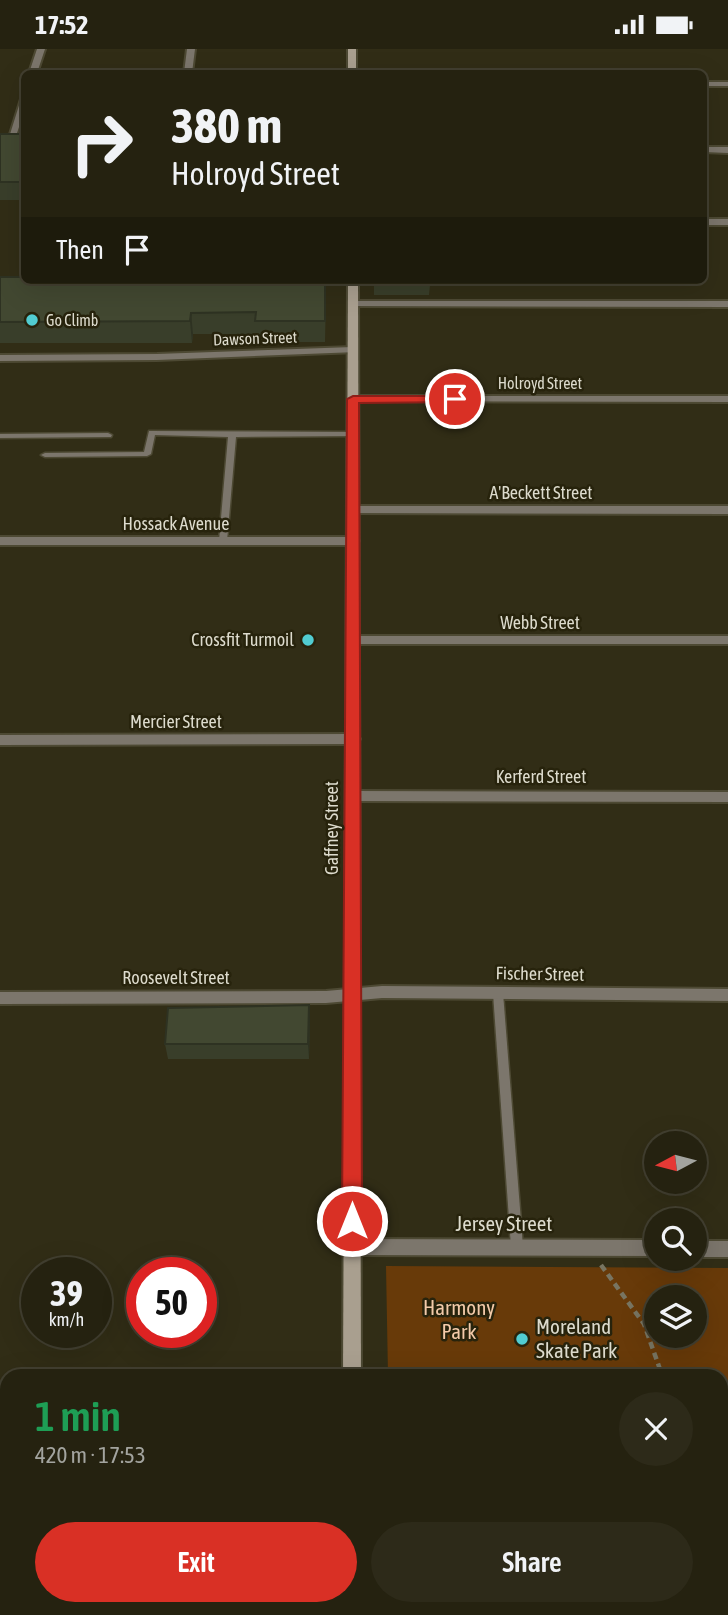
<!DOCTYPE html>
<html lang="en">
<head>
<meta charset="utf-8">
<style>
  :root { --surface:#252210; --page:#2d2a19; --text:#f1f3f6; --muted:#a3a49f; --line:#423f30; --accent:#d93025 }
  body { margin:0; font-family:"Asap Condensed",sans-serif; background:var(--page); color:var(--text); height:100vh; display:flex; flex-direction:column; font-size:26px; white-space:nowrap }
  * { box-sizing:border-box; margin:0 }
  p { font-size:23px; color:var(--muted) }
  .icon { flex:none; width:38px; height:38px; fill:none; stroke:currentColor; stroke-width:2; stroke-linecap:round; stroke-linejoin:round }
  .map { position:relative; flex:1; overflow:hidden }
  .drawer { position:absolute; left:0px; top:1320px; width:728px; height:247px; display:flex; flex-direction:column; background:var(--surface); border-radius:21px 21px 0 0; box-shadow:0 7px 28px #0002,0 0 0 2px var(--line) }
  .drawer>* { flex:none }
  .guide { position:absolute; left:21px; top:21px; width:686px; height:214px; border-radius:10px; box-shadow:0 7px 28px #0002,0 0 0 2px var(--line); background:#252210; color:var(--text); overflow:hidden }
  .needle { width:46px; rotate:263deg }
  .fabs { position:absolute; left:644px; top:1082px; display:grid; gap:14px }
  .fabs a { display:grid; place-items:center; width:63px; height:63px; border-radius:50%; background:var(--surface); box-shadow:0 7px 28px #0002,0 0 0 2px var(--line); font-size:35px }
  .speed { position:absolute; left:21px; top:1208px; display:flex; gap:14px; font-size:35px; font-weight:700; text-align:center }
  .speed>* { display:grid; place-content:center; width:91px; height:91px; border-radius:50%; background:var(--surface); box-shadow:0 7px 28px #0002,0 0 0 2px var(--line); line-height:1 }
  .speed small { font-size:18px; font-weight:400 }
  .speed .limit { border:10px solid #d22; background:#fff; color:#111 }
  .pin { position:absolute; display:grid; place-items:center; width:60px; height:60px; color:#fff; margin:-30px; border:4px solid #fff; border-radius:50%; box-shadow:0 2px 7px #0007 }
  .me { position:absolute; width:77px; margin:-38px; rotate:0deg; stroke-linejoin:round; filter:drop-shadow(0 0 5px #0008) }
  .turn { display:flex; align-items:center; gap:24px; height:147px; padding:0 35px; font-size:32px }
  .turn .icon { width:91px; height:91px; stroke-width:2.5 }
  .turn b { display:block; font-size:49px; line-height:60px }
  .then { display:flex; align-items:center; height:66px; padding:0 35px; background:#0003; gap:14px; font-size:26px }
  .round { display:grid; place-items:center; flex:none; width:74px; height:74px; border-radius:37px; background:var(--page) }
  .summary { display:flex; align-items:center; justify-content:space-between; height:119px; padding:0 35px }
  h1 { font-size:42px; font-weight:600; line-height:52px; color:#1e9e55 }
  .cta { display:flex; gap:14px; margin-top:auto; padding:14px 35px }
  .cta a { flex:1; height:80px; border-radius:42px; background:var(--accent); color:#fff; font-size:28px; font-weight:600; line-height:80px; text-align:center }
  .cta a+a { background:var(--page); color:var(--text) }
  .status { display:flex; justify-content:space-between; align-items:center; height:49px; padding:0 35px; background:var(--surface); direction:ltr }
  .status svg { height:19px; fill:currentColor }
  .map>svg:first-child { display:block }
</style>
</head>
<body>
<div class="status"><b>17:52</b><svg viewBox="0 0 49 12"><path d="M0 12V9h3v3zM5 12V6h3v6zM10 12V3h3v9zM15 12V0h3v12zM26 1h20v11H26zM47 4h2v5h-2z"/></svg></div>
<div class="map">
<svg width="728" height="1566" viewBox="0 0 728 1566">
  <rect width="100%" height="100%" fill="#312d16"/>
  <path fill="#683a09" fill-rule="evenodd" d="M386 1217 728 1219V1566H389V1559H721V1326H388ZM656 1248H695V1286H656Z"/>
  <g fill="none" stroke-linecap="round" stroke-linejoin="round">
    <defs>
      <g id="service">
        <polygon points="149,382 353,383 357,385 353,387 236,388 227,492 223,495 219,492 228,388 155,386 151,405 147,407 45,408 41,406 45,404 144,403"/>
        <polygon points="108,384 112,386 111,388 0,389 0,385"/>
        <polygon points="498,940 502,941 503,944 523,1198 521,1202 517,1204 513,1202 511,1198 493,944 494,941"/>
      </g>
      <g id="minor">
        <polygon points="37,0 45,0 37,24 29,24"/>
        <polygon points="187,0 195,0 192,24 184,24"/>
        <rect x="704" y="33" width="24" height="4"/>
        <polygon points="21,50 24,50 24,63 13,96 6,98"/>
        <polygon points="728,98 728,104 704,103 704,98"/>
        <rect x="704" y="170" width="24" height="6"/>
        <polygon points="353,252 728,252 728,258 350,257 348,255"/>
        <polygon points="353,298 357,299 357,303 157,311 0,312 0,306 157,305"/>
        <polygon points="353,347 728,347 728,353 349,352 348,350"/>
        <polygon points="353,457 728,457 728,465 349,464 347,461"/>
        <polygon points="0,488 353,488 359,492 353,496 0,496"/>
        <polygon points="353,587 728,587 728,595 353,595 347,591"/>
        <polygon points="353,685 360,690 353,695 0,696 0,686"/>
        <polygon points="353,742 728,743 728,753 353,752 346,747"/>
        <polygon points="382,937 728,940 728,952 382,949 326,954 0,955 0,943 326,942"/>
        <polygon points="352,1190 656,1191 656,1207 352,1206 346,1204 343,1198 346,1192"/>
        <rect x="695" y="1192" width="33" height="16"/>
        <rect x="0" y="1506" width="7" height="20"/>
      </g>
      <g id="secondary">
        <rect x="348" y="0" width="8" height="24"/>
        <polygon points="348,231 358,231 361,1326 343,1326"/>
        <rect x="342" y="1559" width="20" height="7"/>
      </g>
    </defs>
    <use href="#service" stroke="#4d4933" stroke-width="3"/>
    <use href="#minor" stroke="#4d4933" stroke-width="4"/>
    <use href="#secondary" stroke="#4d4933" stroke-width="4"/>
    <g stroke="#787562" stroke-width="4.5" stroke-dasharray="7 4.5" stroke-linecap="butt">
      <polyline points="601,1216 644,1275 662,1326"/>
      <polyline points="721,1503 728,1508"/>
    </g>
    <use href="#service" fill="#7c766c" fill-rule="evenodd"/>
    <use href="#minor" fill="#7c766c" fill-rule="evenodd"/>
    <use href="#secondary" fill="#a99f8f" fill-rule="evenodd"/>
  </g>
  <g fill="#393e2a">
    <rect x="0" y="85" width="24" height="66"/>
    <polygon points="0,228 326,248 325,293 256,293 256,285 193,285 192,294 0,294"/>
    <polygon points="374,231 430,236 429,246 374,246"/>
    <polygon points="310,972 309,1010 168,1010 165,995"/>
  </g>
  <g fill="#2e3222">
    <polygon points="191,264 193,285 192,294 190,272"/>
    <polygon points="309,956 310,972 309,1010 308,995"/>
  </g>
  <g fill="#424831" stroke="#2e3222" stroke-width="2">
    <rect x="0" y="85" width="24" height="48"/>
    <polygon points="0,228 24,228 24,231 325,231 325,272 255,272 256,263 191,264 190,272 0,273"/>
    <polygon points="374,231 429,231 430,236 374,236"/>
    <polygon points="309,956 308,995 165,995 168,959"/>
  </g>
  <polygon fill="#d93025" stroke="#8d1f18" stroke-width="2" points="455,347 461,350 459,353 359,354 362,1172 359,1179 352,1181 345,1179 342,1172 347,350 353,347"/>
  <g fill="#51ccd1" stroke="#27230c" stroke-width="2.5">
    <circle cx="32" cy="271" r="7"/>
    <circle cx="308" cy="591" r="7"/>
    <circle cx="522" cy="1290" r="7"/>
  </g>
  <g text-anchor="middle" stroke-width="5" stroke-linejoin="round" paint-order="stroke">
    <g font-size="16" fill="#dddbcd" stroke="#27230c" text-anchor="start">
      <text x="46" y="277">Go Climb</text>
    </g>
    <g font-size="16" fill="#dddbcd" stroke="#27230c">
      <text transform="translate(255 289) rotate(-2)" y="6">Dawson Street</text>
      <text x="540" y="340">Holroyd Street</text>
    </g>
    <g font-size="18" fill="#dddbcd" stroke="#27230c">
      <text x="541" y="450">A'Beckett Street</text>
      <text x="176" y="481">Hossack Avenue</text>
      <text x="540" y="580">Webb Street</text>
      <text x="176" y="679">Mercier Street</text>
      <text x="541" y="734">Kerferd Street</text>
      <text transform="translate(332 779) rotate(-90)" y="6">Gaffney Street</text>
      <text transform="translate(540 925) rotate(1)" y="6">Fischer Street</text>
      <text x="176" y="935">Roosevelt Street</text>
    </g>
    <g font-size="18" fill="#dddbcd" stroke="#27230c" text-anchor="end">
      <text x="294" y="597">Crossfit Turmoil</text>
    </g>
    <g font-size="21" fill="#dddbcd" stroke="#27230c">
      <text x="504" y="1182">Jersey Street</text>
    </g>
    <g font-size="21" fill="#f3caa9" stroke="#27230c">
      <text x="459" y="1266">Harmony<tspan x="459" dy="24">Park</tspan></text>
    </g>
    <g font-size="21" fill="#dddbcd" stroke="#27230c" text-anchor="start">
      <text x="536" y="1285">Moreland<tspan x="536" dy="24">Skate Park</tspan></text>
    </g>
  </g>
</svg>
<div class="fabs">
<a><svg class="needle" viewBox="-14 -14 28 28"><path d="M0-13l5 13h-10z" fill="#e53935"/><path d="M0 13l5-13h-10z" fill="#a3a49f"/></svg></a>
<a><svg class="icon" aria-label="search" viewBox="0 0 24 24"><circle cx="10" cy="10" r="6"/><path d="M15 15l6 6"/></svg></a>
<a><svg class="icon" aria-label="layers" viewBox="0 0 24 24"><path d="M12 4l9 5-9 5-9-5zM3 14l9 5 9-5"/></svg></a>
</div>
<div class="speed"><div>39<small>km/h</small></div><div class="limit">50</div></div>
<div class="pin" style="left:455px;top:350px;background:#d93025"><svg class="icon" aria-label="arrive" viewBox="0 0 24 24"><path d="M6 21V4h12l-3 4 3 4H6"/></svg></div>
<svg class="me" style="left:352px;top:1172px" viewBox="-20 -20 40 40"><circle r="17" fill="#d93025" stroke="#fff" stroke-width="3"/><path d="M0-11L8 9 0 5-8 9z" fill="#fff"/></svg>
<div class="guide">
<div class="turn"><svg class="icon" aria-label="right" viewBox="0 0 24 24"><path d="M7 20v-9h11M14 6l5 5-5 5"/></svg><div><b>380 m</b>Holroyd Street</div></div>
<div class="then">Then<svg class="icon" aria-label="arrive" viewBox="0 0 24 24"><path d="M6 21V4h12l-3 4 3 4H6"/></svg></div>
</div>
<section class="drawer">
<div class="summary"><div><h1>1 min</h1><p>420 m · 17:53</p></div><a class="round"><svg class="icon" aria-label="close" viewBox="0 0 24 24"><path d="M6 6l12 12M18 6L6 18"/></svg></a></div>
<div class="cta"><a>Exit</a><a>Share</a></div>
</section>
</div>
</body>
</html>
